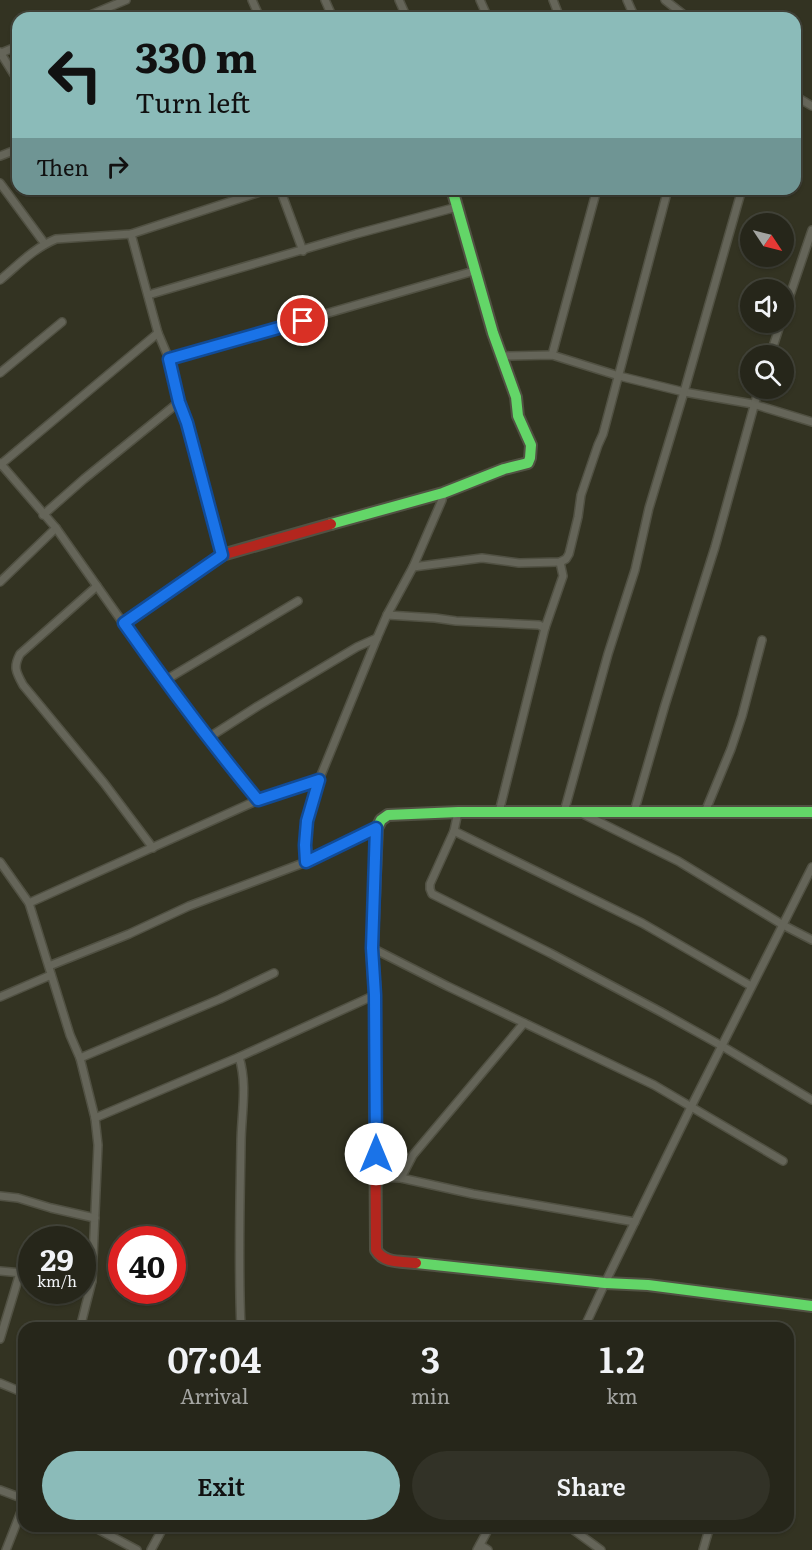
<!DOCTYPE html>
<html lang="en">
<head>
<meta charset="utf-8">
<style>
  :root { --surface:#26261a; --page:#323227; --text:#f1f3f6; --muted:#a4a5a2; --line:#424339; --accent:#8bbbb9 }
  body { margin:0; font-family:Literata,serif; background:var(--page); color:var(--text); height:100vh; display:flex; flex-direction:column; font-size:22px; white-space:nowrap }
  * { box-sizing:border-box; margin:0 }
  p { font-size:20px; color:var(--muted) }
  .icon { flex:none; width:33px; height:33px; fill:none; stroke:currentColor; stroke-width:2; stroke-linecap:round; stroke-linejoin:round }
  .map { position:relative; flex:1; overflow:hidden }
  .drawer { position:absolute; left:18px; top:1322px; width:776px; height:210px; display:flex; flex-direction:column; background:var(--surface); border-radius:18px; box-shadow:0 2px 4px #0004,0 0 0 2px var(--line) }
  .drawer>* { flex:none }
  .guide { position:absolute; left:12px; top:12px; width:789px; height:183px; border-radius:18px; box-shadow:0 2px 4px #0004,0 0 0 2px var(--line); background:#8bbbb9; color:#111; overflow:hidden }
  .needle { width:39px; rotate:125deg }
  .tools { position:absolute; left:740px; top:213px; display:grid; gap:12px }
  .tools a { display:grid; place-items:center; width:54px; height:54px; border-radius:50%; background:var(--surface); box-shadow:0 2px 4px #0004,0 0 0 2px var(--line); font-size:30px }
  .speed { position:absolute; left:18px; top:1226px; display:flex; gap:12px; font-size:30px; font-weight:700; text-align:center }
  .speed>* { display:grid; place-content:center; width:78px; height:78px; border-radius:50%; background:var(--surface); box-shadow:0 2px 4px #0004,0 0 0 2px var(--line); line-height:1 }
  .speed small { font-size:15px; font-weight:400 }
  .speed .limit { border:9px solid #d22; background:#fff; color:#111 }
  .pin { position:absolute; display:grid; place-items:center; width:51px; height:51px; color:#fff; margin:-26px; border:3px solid #fff; border-radius:50%; box-shadow:0 2px 6px #0007 }
  .me { position:absolute; width:66px; margin:-33px; rotate:0deg; stroke-linejoin:round; filter:drop-shadow(0 0 4px #0008) }
  .turn { display:flex; align-items:center; gap:21px; height:126px; padding:0 24px; font-size:27px }
  .turn .icon { width:78px; height:78px; stroke-width:2.5 }
  .turn b { display:block; font-size:42px; line-height:51px }
  .then { display:flex; align-items:center; height:57px; padding:0 24px; background:#0003; gap:12px; font-size:22px }
  .eta { display:flex; justify-content:space-evenly; align-items:center; height:102px; text-align:center }
  .eta b { font-size:36px; font-weight:600; line-height:42px }
  .button { display:flex; gap:12px; margin-top:auto; padding:12px 24px }
  .button a { flex:1; height:69px; border-radius:36px; background:var(--accent); color:#111; font-size:24px; font-weight:600; line-height:69px; text-align:center }
  .button a+a { background:var(--page); color:var(--text) }
  .map>svg:first-child { display:block }
</style>
</head>
<body>
<div class="map">
<svg width="812" height="1550" viewBox="0 0 812 1550">
  <rect width="100%" height="100%" fill="#332"/>
  <g fill="none" stroke-linecap="round" stroke-linejoin="round">
    <defs>
      <g id="street">
        <polyline points="252,0 260,18"/>
        <polyline points="325,0 333,18"/>
        <polyline points="399,0 407,18"/>
        <polyline points="480,0 488,18"/>
        <polyline points="553,0 560,18"/>
        <polyline points="627,0 635,18"/>
        <polyline points="665,0 688,18"/>
        <polyline points="83,18 126,0"/>
        <polyline points="0,52 18,81"/>
        <polyline points="1,53 18,46"/>
        <polyline points="795,96 812,106"/>
        <polyline points="0,156 18,149"/>
        <polyline points="0,183 45,244"/>
        <polyline points="280,189 303,251"/>
        <polyline points="131,234 158,333 169,359 179,402 187,423 222,555"/>
        <path d="M0 280C18 265 34 248 56 239L131 234 269 189"/>
        <polyline points="148,295 356,234 457,207"/>
        <polyline points="783,316 812,230"/>
        <polyline points="552,355 597,189"/>
        <polyline points="502,356 552,355 619,376 684,392 753,404 812,422"/>
        <polyline points="770,356 781,322"/>
        <polyline points="169,359 474,271"/>
        <polyline points="0,373 62,322"/>
        <polyline points="0,463 56,528 0,582"/>
        <polyline points="0,465 158,333"/>
        <polyline points="43,515 84,479 179,402"/>
        <polyline points="56,528 164,681 208,738 258,800"/>
        <polyline points="413,567 482,558 519,563 560,562 566,559 569,554 578,517 581,495 598,445 603,434 668,189"/>
        <path d="M97 586 20 654C13 667 16 672 23 685L104 783 153 848"/>
        <polyline points="387,615 435,618 456,621 539,625 545,628"/>
        <polyline points="164,681 298,601"/>
        <polyline points="208,738 258,706 357,647 377,638"/>
        <polyline points="458,812 454,831 430,884 430,889 432,894 550,953 661,1012 722,1046 812,1100"/>
        <polyline points="499,812 545,628 563,576 560,562"/>
        <polyline points="564,812 608,654 635,570 649,508 684,392 742,189"/>
        <polyline points="634,812 665,705 715,547 759,388"/>
        <polyline points="705,812 731,749 742,716 762,640"/>
        <polyline points="583,814 678,861 783,925 812,940"/>
        <polyline points="454,831 642,923 751,986"/>
        <polyline points="0,862 29,903 70,1035 80,1058 95,1118 98,1145 92,1281 80,1328"/>
        <polyline points="306,862 305,845 307,821 319,780 377,638 387,615 413,567 442,500 443,493"/>
        <polyline points="29,903 258,800 319,780"/>
        <polyline points="372,948 447,986 654,1085 783,1161"/>
        <polyline points="49,966 129,934 189,906 306,862 377,828"/>
        <polyline points="0,997 51,975"/>
        <path d="M239 1057C248 1086 241 1115 241 1144 240 1205 238 1266 241 1328"/>
        <polyline points="80,1058 220,999 274,973"/>
        <polyline points="95,1118 239,1057 375,995"/>
        <polyline points="376,1177 401,1178 473,1194 635,1222"/>
        <polyline points="401,1178 413,1155 524,1023"/>
        <polyline points="0,1196 18,1198 51,1208 95,1218"/>
        <polyline points="0,1271 32,1274"/>
        <polyline points="82,1280 92,1281"/>
        <polyline points="584,1328 605,1283 691,1107 812,867"/>
        <polyline points="0,1339 20,1273"/>
        <polyline points="0,1383 24,1393"/>
        <polyline points="0,1490 24,1499"/>
        <polyline points="92,1526 137,1550"/>
        <polyline points="568,1526 601,1550"/>
        <polyline points="480,1545 488,1550"/>
        <polyline points="6,1550 24,1504"/>
        <polyline points="151,1550 164,1526"/>
        <polyline points="477,1550 490,1526"/>
        <polyline points="703,1550 710,1526"/>
      </g>
      <g id="fast">
        <polyline points="331,524 443,493 504,469 528,463 530,458 531,445 518,416 516,397 493,333 452,189"/>
        <polyline points="375,1087 375,995 372,948 377,828 381,820 388,815 458,812 812,812"/>
        <polyline points="416,1263 605,1283 648,1285 812,1306"/>
      </g>
      <g id="jam">
        <polyline points="124,623 222,555 331,524"/>
        <path d="M375 1087 376 1250C384 1264 402 1261 416 1263"/>
      </g>
    </defs>
    <use href="#street" stroke="#515143" stroke-width="10"/>
    <use href="#fast" stroke="#515143" stroke-width="14"/>
    <use href="#jam" stroke="#515143" stroke-width="14"/>
    <use href="#street" stroke="#656559" stroke-width="7"/>
    <use href="#fast" stroke="#63d668" stroke-width="10"/>
    <use href="#jam" stroke="#b3261e" stroke-width="10"/>
  </g>
  <g fill="none" stroke-linecap="round" stroke-linejoin="round">
    <defs>
      <path id="route" d="M303 321 169 359 179 402 187 423 222 555 124 623C167 684 211 743 258 800L319 780 307 821 305 845 306 862 376 828 372 948 375 995 376 1154"/>
    </defs>
    <use href="#route" stroke="#114b97" stroke-width="15"/>
    <use href="#route" stroke="#1a73e8" stroke-width="10"/>
  </g>
</svg>
<div class="tools">
<a><svg class="needle" viewBox="-14 -14 28 28"><path d="M0-13l5 13h-10z" fill="#e53935"/><path d="M0 13l5-13h-10z" fill="#a4a5a2"/></svg></a>
<a><svg class="icon" aria-label="sound" viewBox="0 0 24 24"><path d="M4 9h4l5-4v14l-5-4H4zM17 9q2 3 0 6"/></svg></a>
<a><svg class="icon" aria-label="search" viewBox="0 0 24 24"><circle cx="10" cy="10" r="6"/><path d="M15 15l6 6"/></svg></a>
</div>
<div class="speed"><div>29<small>km/h</small></div><div class="limit">40</div></div>
<div class="pin" style="left:303px;top:321px;background:#d93025"><svg class="icon" aria-label="arrive" viewBox="0 0 24 24"><path d="M6 21V4h12l-3 4 3 4H6"/></svg></div>
<svg class="me" style="left:376px;top:1154px" viewBox="-20 -20 40 40"><circle r="19" fill="#fff"/><path d="M0-13L10 11 0 6-10 11z" fill="#1a73e8"/></svg>
<div class="guide">
<div class="turn"><svg class="icon" aria-label="left" viewBox="0 0 24 24"><path d="M17 20v-9H6M10 6l-5 5 5 5"/></svg><div><b>330 m</b>Turn left</div></div>
<div class="then">Then<svg class="icon" aria-label="right" viewBox="0 0 24 24"><path d="M7 20v-9h11M14 6l5 5-5 5"/></svg></div>
</div>
<section class="drawer">
<div class="eta">
<div><b>07:04</b><p>Arrival</p></div>
<div><b>3</b><p>min</p></div>
<div><b>1.2</b><p>km</p></div>
</div>
<div class="button"><a>Exit</a><a>Share</a></div>
</section>
</div>
</body>
</html>
